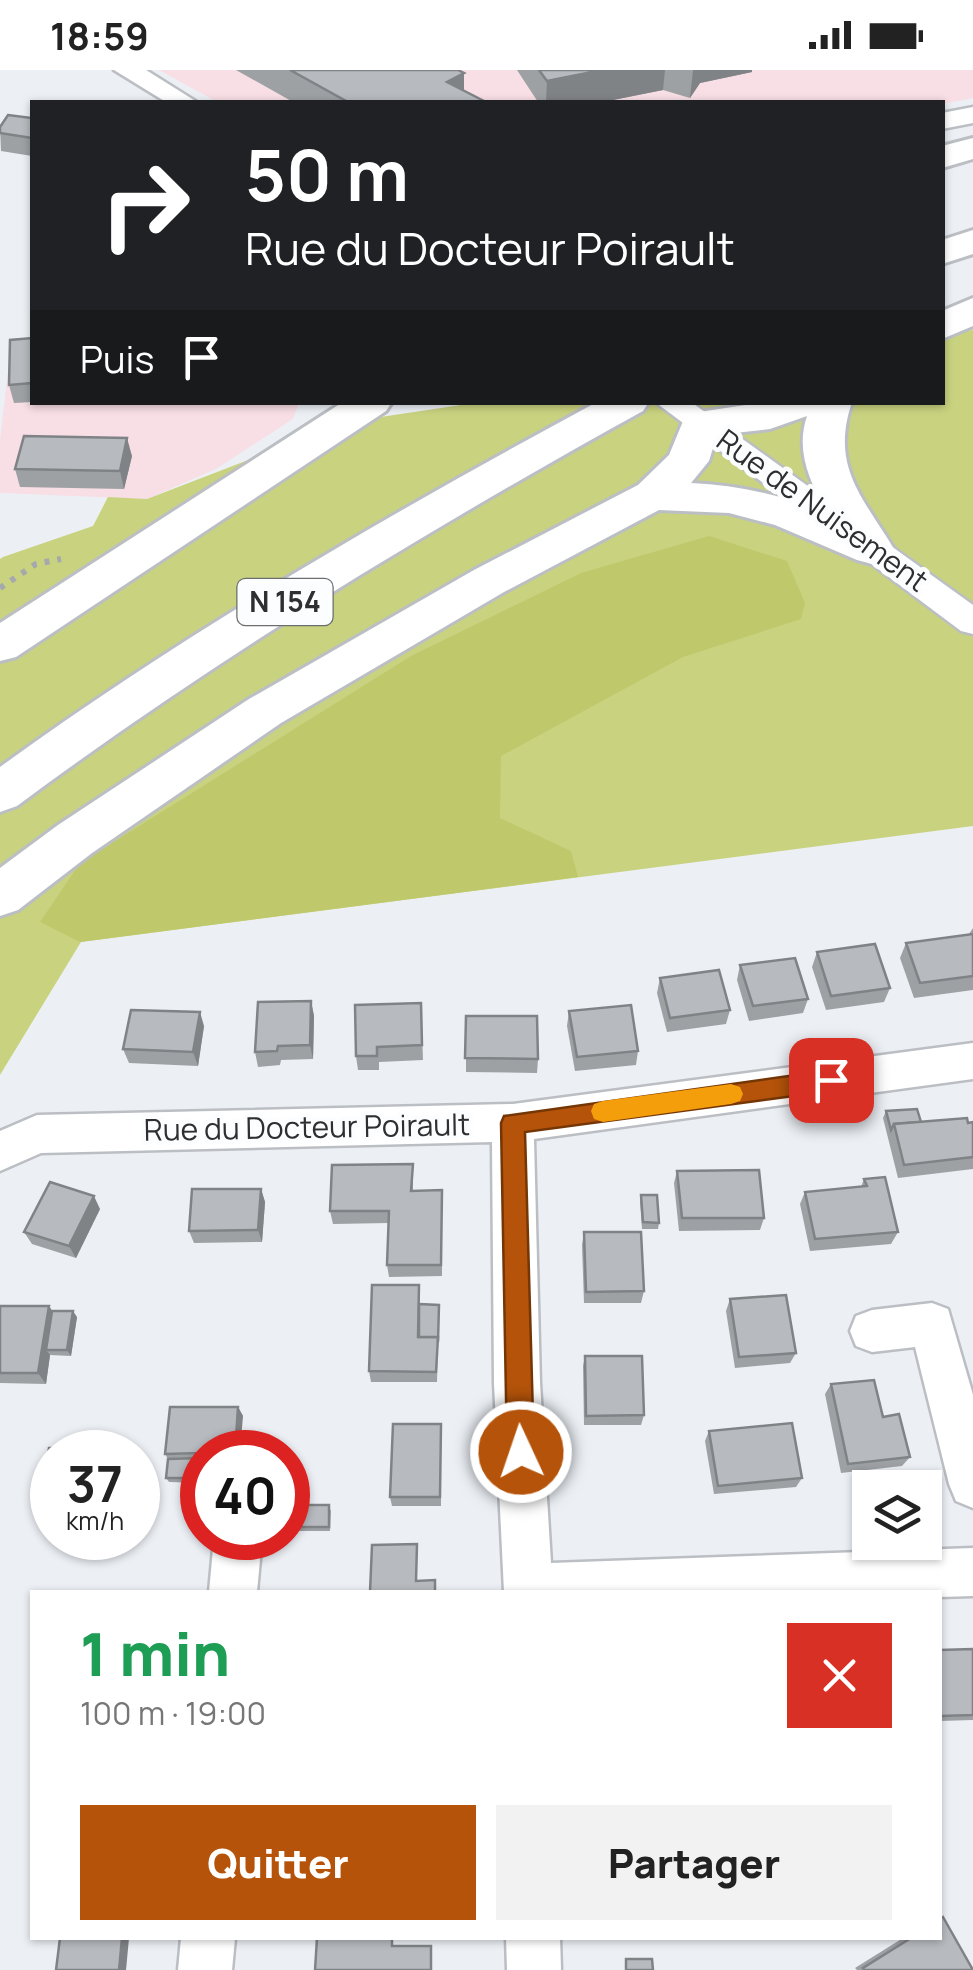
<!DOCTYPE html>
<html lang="fr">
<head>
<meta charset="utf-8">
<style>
  :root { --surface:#fff; --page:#f2f2f2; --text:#222; --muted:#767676; --accent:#b45309 }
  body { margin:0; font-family:Manrope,sans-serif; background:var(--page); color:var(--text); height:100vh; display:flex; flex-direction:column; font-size:38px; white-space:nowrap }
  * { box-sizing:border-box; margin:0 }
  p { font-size:32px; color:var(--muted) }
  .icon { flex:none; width:55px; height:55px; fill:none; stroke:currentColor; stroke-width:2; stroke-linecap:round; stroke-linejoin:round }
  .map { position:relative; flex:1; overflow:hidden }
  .sheet { position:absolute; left:30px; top:1520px; width:912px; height:350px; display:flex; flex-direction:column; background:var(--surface); border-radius:0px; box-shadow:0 2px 8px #0004 }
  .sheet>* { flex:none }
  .guide { position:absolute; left:30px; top:30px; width:915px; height:305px; border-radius:0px; box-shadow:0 2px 8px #0004; background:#202124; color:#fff; overflow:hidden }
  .controls { position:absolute; left:852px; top:1400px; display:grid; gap:20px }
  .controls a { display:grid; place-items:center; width:90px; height:90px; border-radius:0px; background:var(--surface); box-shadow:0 2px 8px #0004; font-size:50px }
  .speed { position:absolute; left:30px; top:1360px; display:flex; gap:20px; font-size:50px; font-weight:700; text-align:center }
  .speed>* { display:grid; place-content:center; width:130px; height:130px; border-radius:50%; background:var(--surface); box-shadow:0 2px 8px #0004; line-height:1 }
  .speed small { font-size:25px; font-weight:400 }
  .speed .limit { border:15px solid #d22; background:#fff; color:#111 }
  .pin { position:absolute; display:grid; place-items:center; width:85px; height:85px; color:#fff; margin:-42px; border-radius:20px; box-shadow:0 5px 15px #0006 }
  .me { position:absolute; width:110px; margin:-55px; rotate:357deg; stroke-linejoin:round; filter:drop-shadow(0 0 8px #0008) }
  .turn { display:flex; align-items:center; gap:35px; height:210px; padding:0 50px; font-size:45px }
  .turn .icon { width:130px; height:130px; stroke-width:2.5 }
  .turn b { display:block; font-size:70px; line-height:85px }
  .then { display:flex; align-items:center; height:95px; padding:0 50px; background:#0003; gap:20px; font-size:38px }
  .round { display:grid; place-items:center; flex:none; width:105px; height:105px; border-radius:0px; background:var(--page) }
  .head { display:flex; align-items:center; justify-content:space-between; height:170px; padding:0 50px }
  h1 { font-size:60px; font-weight:800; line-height:75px; color:#1e9e55 }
  .cta { display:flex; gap:20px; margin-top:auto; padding:20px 50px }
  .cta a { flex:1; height:115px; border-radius:0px; background:var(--accent); color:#fff; font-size:40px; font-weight:800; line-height:115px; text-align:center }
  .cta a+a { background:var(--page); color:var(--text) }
  .status { display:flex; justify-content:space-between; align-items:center; height:70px; padding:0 50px; background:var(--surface); direction:ltr }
  .status svg { height:28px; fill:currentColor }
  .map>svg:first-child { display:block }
</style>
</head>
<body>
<div class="status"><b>18:59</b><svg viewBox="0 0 49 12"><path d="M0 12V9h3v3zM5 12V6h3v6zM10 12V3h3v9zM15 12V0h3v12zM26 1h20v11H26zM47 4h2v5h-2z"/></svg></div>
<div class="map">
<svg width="973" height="1900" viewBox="0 0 973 1900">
  <rect width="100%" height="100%" fill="#ecf0f5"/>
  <g fill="#f8dee5">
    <polygon points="159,0 973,0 973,28 943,34 217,32"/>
    <polygon points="32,281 32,332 299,333 293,349 216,399 147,429 0,423 0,370 10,284"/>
  </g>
  <polygon fill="#c9d27f" points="973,260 973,756 81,872 0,1005 0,489 3,487 93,456 108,427 147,429 347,352 481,332 942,332 943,264"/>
  <polygon fill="#bfc86b" points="709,466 787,491 805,533 801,549 683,587 501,686 500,748 571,781 578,807 80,872 40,852 80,793 411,586 581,503"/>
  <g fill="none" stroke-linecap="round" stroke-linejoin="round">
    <defs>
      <g id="minor">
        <polygon points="114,0 146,0 197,32 166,32"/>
        <polygon points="973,37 973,53 942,59 942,43"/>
        <polygon points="655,332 691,332 973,535 973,564 961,561"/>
        <polygon points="973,973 973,1009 534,1069 540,1313 551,1493 973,1478 973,1526 940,1527 940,1522 504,1522 494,1313 492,1072 41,1083 0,1101 0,1061 37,1045 513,1034"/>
        <polygon points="932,1233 948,1239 973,1325 973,1438 956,1431 949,1414 915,1277 872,1282 856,1276 850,1261 856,1246 872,1240"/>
        <polygon points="214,1468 262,1468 257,1522 209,1522"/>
        <polygon points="181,1868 235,1868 232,1900 178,1900"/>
        <polygon points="506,1868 560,1868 561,1900 507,1900"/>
      </g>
      <g id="major">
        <polygon points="973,68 973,89 942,98 942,76"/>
        <polygon points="973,160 973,184 942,194 942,170"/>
        <polygon points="973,228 973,256 942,269 942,241"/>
        <polygon points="343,332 392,332 386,341 16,587 0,591 0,553"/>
        <path d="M597 332H649L643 341C426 461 216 588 17 736L0 742V697C189 560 391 443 597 332Z"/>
        <path d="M766 332H852C830 397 863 427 894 479L887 490 872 494 857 490 775 455 729 443 659 440 504 522 281 653 92 783 18 840 0 846V798L58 755 249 629 474 500 638 415 669 385 686 344ZM807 346C795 381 810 413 828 444 784 425 738 415 691 413L709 391 717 365 770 359Z"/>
      </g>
    </defs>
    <use href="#minor" stroke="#bbbfc4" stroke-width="5"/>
    <use href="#major" stroke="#bbbfc4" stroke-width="6"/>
    <polyline stroke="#a5a8ac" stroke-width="6" stroke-dasharray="5 8" stroke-linecap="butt" points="0,518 36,494 61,489"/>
    <use href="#minor" fill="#fff" fill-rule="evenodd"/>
    <use href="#major" fill="#fff" fill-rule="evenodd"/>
  </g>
  <g fill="#9da1a4">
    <polygon points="236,0 458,0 464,3 464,21 486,32 293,32"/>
    <polygon points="517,0 752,0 752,2 700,13 690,28 663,20 603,32 538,32"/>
    <polygon points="32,48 32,86 1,81 0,57"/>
    <polygon points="32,268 32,332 14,333 9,315"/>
    <polygon points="132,386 124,419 20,417 15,399"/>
    <polygon points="973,858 973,920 914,928 900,888 906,873 969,864"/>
    <polygon points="817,882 890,918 884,932 826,940 812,897"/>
    <polygon points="740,895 808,929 803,943 749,951 737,910"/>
    <polygon points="660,908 730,940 726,954 667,962 657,923"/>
    <polygon points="311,931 314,946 313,989 281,990 280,995 258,997 255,982"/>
    <polygon points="421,933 423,990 379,992 379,1000 358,1000 356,986"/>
    <polygon points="569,941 638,981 636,995 575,1001 567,956"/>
    <polygon points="466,946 538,989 537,1003 466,1002"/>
    <polygon points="204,956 198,996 129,993 123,979"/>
    <polygon points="886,1041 921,1052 973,1052 973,1099 898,1108 883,1048"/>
    <polygon points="413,1094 413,1121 442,1120 442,1206 389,1207 387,1195 389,1153 333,1154 330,1141"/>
    <polygon points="677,1101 764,1148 760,1160 679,1161 674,1113"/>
    <polygon points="864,1109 898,1162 891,1174 810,1181 800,1134 805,1122 861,1117"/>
    <polygon points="261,1119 265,1132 262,1172 194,1173 189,1161"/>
    <polygon points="641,1125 659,1153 658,1159 642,1159 640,1131"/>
    <polygon points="100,1139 76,1188 32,1174 24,1162"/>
    <polygon points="584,1162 644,1221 641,1233 584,1233 582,1175"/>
    <polygon points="419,1215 420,1234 439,1235 437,1312 371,1312 369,1301"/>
    <polygon points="730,1229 796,1283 790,1293 735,1298 726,1241"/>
    <polygon points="0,1236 49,1236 52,1241 77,1247 71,1286 50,1285 46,1314 0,1313"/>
    <polygon points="585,1286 644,1345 641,1355 584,1355 583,1296"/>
    <polygon points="831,1314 883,1347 910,1387 902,1396 841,1403 825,1324"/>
    <polygon points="238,1337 243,1346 202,1382 202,1413 169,1412 166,1408 168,1389 165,1384"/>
    <polygon points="441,1354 441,1436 392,1436 390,1427"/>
    <polygon points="709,1361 802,1408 796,1417 714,1424 705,1371"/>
    <polygon points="52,1382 52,1457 46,1457 38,1449"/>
    <polygon points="288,1435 331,1440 330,1461 288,1461"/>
    <polygon points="973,1579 973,1650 940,1651 940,1580"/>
    <polygon points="943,1847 973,1900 857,1900 855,1898 903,1868 940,1868 940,1848"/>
  </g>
  <g fill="#808386">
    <polygon points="602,0 665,0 663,20 603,32 546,32 547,11"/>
    <polygon points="693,0 752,0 752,2 700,13 690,28"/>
    <polygon points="464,3 464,32 447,12"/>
    <polygon points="127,368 132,386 124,419 120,401"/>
    <polygon points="311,931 314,946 313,989 310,975"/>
    <polygon points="200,942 204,956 198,996 193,982"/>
    <polygon points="261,1119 265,1132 262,1172 258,1160"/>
    <polygon points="94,1126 100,1139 76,1188 69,1176"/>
    <polygon points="49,1236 56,1247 46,1280 50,1285 46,1314 38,1303"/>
    <polygon points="73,1241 77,1247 71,1286 67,1280"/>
    <polygon points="238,1337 243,1346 240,1382 235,1382"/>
    <polygon points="122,1868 129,1868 126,1900 119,1900"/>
  </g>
  <g fill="#b7bbbf" stroke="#808386" stroke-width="2.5">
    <polygon points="290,0 458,0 464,3 447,12 486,32 348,32"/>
    <polygon points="539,0 602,0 547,11"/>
    <polygon points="8,45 32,48 32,68 0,63 0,57"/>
    <polygon points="32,268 32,313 9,315 10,270"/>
    <polygon points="24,366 127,368 120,401 15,399"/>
    <polygon points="973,864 973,906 920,913 906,873"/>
    <polygon points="875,874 890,918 831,926 817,882"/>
    <polygon points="795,888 808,929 753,936 740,895"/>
    <polygon points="719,900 730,940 670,948 660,908"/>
    <polygon points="311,931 310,975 278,976 277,981 255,982 258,932"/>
    <polygon points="421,933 422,975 377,977 377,986 356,986 355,935"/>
    <polygon points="631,935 638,981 577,987 569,941"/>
    <polygon points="131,940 200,942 193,982 123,979"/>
    <polygon points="466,946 537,946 538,989 465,988"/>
    <polygon points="917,1039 921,1052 894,1054 891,1060 886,1041"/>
    <polygon points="967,1048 968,1053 973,1052 973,1087 904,1095 894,1054"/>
    <polygon points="413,1094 411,1121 442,1120 441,1195 387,1195 389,1141 330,1141 332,1095"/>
    <polygon points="759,1100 764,1148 682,1148 677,1101"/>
    <polygon points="885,1107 898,1162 815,1169 805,1122 867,1116 864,1109"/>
    <polygon points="50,1112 94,1126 69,1176 24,1162"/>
    <polygon points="192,1119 261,1119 258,1160 189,1161"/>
    <polygon points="641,1125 657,1125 659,1153 643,1152"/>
    <polygon points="584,1162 641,1162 644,1221 586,1222"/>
    <polygon points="372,1215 419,1215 418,1267 438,1267 436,1302 369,1301"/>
    <polygon points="786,1225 796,1283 739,1287 730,1229"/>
    <polygon points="419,1234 439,1235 438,1272 438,1267 419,1267"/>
    <polygon points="0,1236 49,1236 38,1303 0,1303"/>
    <polygon points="52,1241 73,1241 67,1280 46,1280"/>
    <polygon points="585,1286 642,1286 644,1345 586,1346"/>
    <polygon points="874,1310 883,1347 899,1344 910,1387 848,1394 831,1314"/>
    <polygon points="170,1337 238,1337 235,1382 165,1384"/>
    <polygon points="792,1353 802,1408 718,1416 709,1361"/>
    <polygon points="393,1354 441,1354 440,1427 390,1427"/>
    <polygon points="49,1378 102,1379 102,1382 52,1382 52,1449 38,1449"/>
    <polygon points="202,1388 202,1408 166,1408 168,1389"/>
    <rect x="288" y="1435" width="41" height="22"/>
    <polygon points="417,1474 416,1511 435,1510 435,1522 370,1522 372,1475"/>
    <polygon points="973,1579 973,1645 940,1646 940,1580"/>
    <polygon points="943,1847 973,1900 864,1900 863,1898 911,1868 940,1868 940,1849"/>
    <polygon points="60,1868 122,1868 119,1900 56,1900"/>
    <polygon points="317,1868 392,1868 392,1876 431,1876 431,1900 315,1900"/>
    <polygon points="626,1889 652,1889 653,1900 626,1900"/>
  </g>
  <polygon fill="#b45309" stroke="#753606" stroke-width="2.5" points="831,1000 839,1003 842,1010 839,1018 831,1021 525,1062 534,1382 530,1391 521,1395 511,1391 507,1382 501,1053 504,1046"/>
  <polygon fill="#f59e0b" points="731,1014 740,1017 743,1024 740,1031 731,1034 603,1052 594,1049 591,1041 594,1034 603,1031"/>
  <g text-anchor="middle" stroke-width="9" stroke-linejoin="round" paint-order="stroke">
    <rect fill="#fbfdff" stroke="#6c6d6f" stroke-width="2.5" x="237.5" y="509" width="95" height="46" rx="8"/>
    <g font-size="28" font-weight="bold" fill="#2e2f31">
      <text x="285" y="542">N 154</text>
    </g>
    <g font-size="30" fill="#2e2f31" stroke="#fbfdff">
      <text transform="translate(822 441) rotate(36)" y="10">Rue de Nuisement</text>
      <text transform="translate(307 1058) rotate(-1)" y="10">Rue du Docteur Poirault</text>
    </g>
  </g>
</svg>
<div class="controls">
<a><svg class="icon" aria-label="layers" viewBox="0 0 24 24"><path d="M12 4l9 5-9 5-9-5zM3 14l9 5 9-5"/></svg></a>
</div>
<div class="speed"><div>37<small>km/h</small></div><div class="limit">40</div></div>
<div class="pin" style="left:831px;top:1010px;background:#d93025"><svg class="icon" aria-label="arrive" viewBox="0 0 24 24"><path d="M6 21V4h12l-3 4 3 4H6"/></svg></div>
<svg class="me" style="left:521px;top:1382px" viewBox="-20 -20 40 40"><circle r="17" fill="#b45309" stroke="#fff" stroke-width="3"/><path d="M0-11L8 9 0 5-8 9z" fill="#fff"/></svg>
<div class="guide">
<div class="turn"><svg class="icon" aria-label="right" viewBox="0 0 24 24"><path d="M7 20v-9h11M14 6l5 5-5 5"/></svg><div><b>50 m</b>Rue du Docteur Poirault</div></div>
<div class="then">Puis<svg class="icon" aria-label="arrive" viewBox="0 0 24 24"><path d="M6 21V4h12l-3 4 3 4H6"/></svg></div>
</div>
<section class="sheet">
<div class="head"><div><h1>1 min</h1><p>100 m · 19:00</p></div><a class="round" style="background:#d93025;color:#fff"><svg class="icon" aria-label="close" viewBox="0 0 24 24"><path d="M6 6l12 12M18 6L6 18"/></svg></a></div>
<div class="cta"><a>Quitter</a><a>Partager</a></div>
</section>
</div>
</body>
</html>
